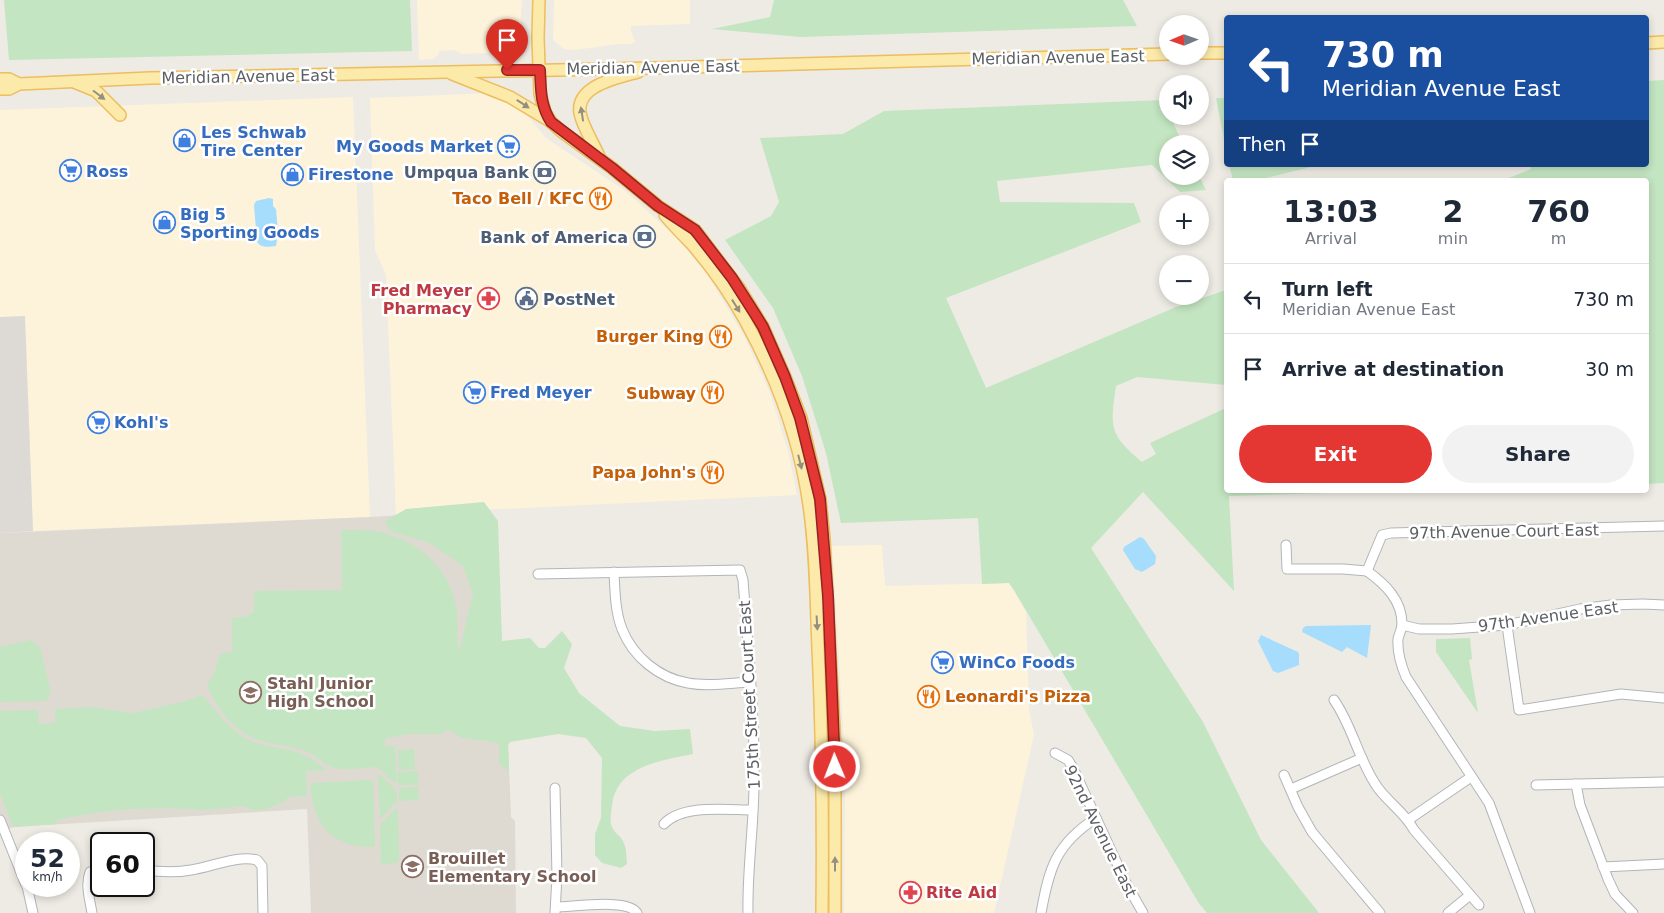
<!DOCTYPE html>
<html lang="en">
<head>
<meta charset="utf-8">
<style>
  :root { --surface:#fff; --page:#f2f2f3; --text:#1f2937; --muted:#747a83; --line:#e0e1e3; --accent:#e43734 }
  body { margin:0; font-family:"DejaVu Sans",sans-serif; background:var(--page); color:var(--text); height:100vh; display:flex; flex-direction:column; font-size:19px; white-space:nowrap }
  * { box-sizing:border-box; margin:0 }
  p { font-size:16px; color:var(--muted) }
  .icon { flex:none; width:28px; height:28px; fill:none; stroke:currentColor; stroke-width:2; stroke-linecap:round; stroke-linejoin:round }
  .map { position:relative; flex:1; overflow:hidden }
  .panel { position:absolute; left:1224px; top:178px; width:425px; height:315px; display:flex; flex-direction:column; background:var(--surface); border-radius:5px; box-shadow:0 2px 8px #0003 }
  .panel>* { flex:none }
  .guide { position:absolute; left:1224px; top:15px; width:425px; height:152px; border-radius:5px; box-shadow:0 2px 8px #0003; background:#1a4fa0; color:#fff; overflow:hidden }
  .needle { width:32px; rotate:268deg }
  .controls { position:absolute; left:1159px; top:15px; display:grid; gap:10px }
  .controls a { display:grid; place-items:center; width:50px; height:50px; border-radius:50%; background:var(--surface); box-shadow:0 2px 8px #0003; font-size:25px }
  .speed { position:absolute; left:15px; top:832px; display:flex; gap:10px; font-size:25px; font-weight:700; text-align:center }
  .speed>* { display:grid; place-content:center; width:65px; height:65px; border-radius:50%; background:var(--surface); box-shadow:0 2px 8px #0003; line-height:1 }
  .speed small { font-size:12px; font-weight:400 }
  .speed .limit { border:2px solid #111; border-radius:8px; background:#fff; color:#111 }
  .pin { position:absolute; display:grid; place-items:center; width:42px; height:42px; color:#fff; margin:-51px -21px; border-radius:50% 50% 50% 0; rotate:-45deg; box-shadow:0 0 5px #0007 }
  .pin .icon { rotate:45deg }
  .me { position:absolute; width:55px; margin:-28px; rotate:359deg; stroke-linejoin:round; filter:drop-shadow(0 0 4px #0008) }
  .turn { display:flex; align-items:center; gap:18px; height:105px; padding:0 15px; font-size:22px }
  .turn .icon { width:65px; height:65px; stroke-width:2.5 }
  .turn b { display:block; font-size:35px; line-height:42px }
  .then { display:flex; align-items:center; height:48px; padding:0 15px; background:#0003; gap:10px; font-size:19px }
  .eta { display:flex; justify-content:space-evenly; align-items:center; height:85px; text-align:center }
  .eta b { font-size:30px; font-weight:700; line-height:35px }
  .action { display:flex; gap:10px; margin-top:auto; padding:10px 15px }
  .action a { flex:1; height:58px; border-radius:30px; background:var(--accent); color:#fff; font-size:20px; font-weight:700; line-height:58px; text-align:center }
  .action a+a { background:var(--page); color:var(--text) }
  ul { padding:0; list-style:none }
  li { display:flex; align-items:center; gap:15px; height:70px; padding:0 15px; border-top:1px solid var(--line) }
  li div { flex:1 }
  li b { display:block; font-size:19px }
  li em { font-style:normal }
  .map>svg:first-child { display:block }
</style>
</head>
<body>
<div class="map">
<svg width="1664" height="913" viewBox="0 0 1664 913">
  <rect width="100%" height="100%" fill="#eeebe4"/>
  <g fill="#fdf3da">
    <polygon points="417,0 522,0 519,43 515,50 509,52 463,54 455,50 440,51 437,56 433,59 419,60"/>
    <polygon points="554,0 690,0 690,24 631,26 631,31 635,42 631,44 620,44 574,50 564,49 553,40"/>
    <polygon points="492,93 521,108 546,138 624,190 675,236 707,274 744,336 770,393 788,451 797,495 396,514 386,275 375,250 370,98"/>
    <polygon points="353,97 370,517 33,531 25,317 0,317 0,110"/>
    <polygon points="882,545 885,586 1009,583 1026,612 1029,709 1034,735 994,913 844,913 845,760 832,546"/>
  </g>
  <polygon fill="#dddad6" points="25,316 33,531 0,533 0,317"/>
  <polygon fill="#dedad2" points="489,510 508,742 511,817 515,821 516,913 311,913 307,809 14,827 5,830 0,820 0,533 370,517"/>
  <g fill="#c3e5c1">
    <polygon points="4,0 410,0 412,51 9,60"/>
    <polygon points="774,0 1123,0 1137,26 800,37 712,29 770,17"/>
    <polygon points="1664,80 1664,483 1646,484 1646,180 1504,180 1531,169 1530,165 1646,165 1646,81"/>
    <polygon points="1216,98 1226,98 1226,149"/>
    <path d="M1162 100 1167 111 1168 116H1170L1183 144H1168V176H1199L1206 190 1180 192 1152 165 997 181 1000 202 1134 203 1141 222 946 298 986 388 1176 307 1226 290V385L1137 377 1116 386C1110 428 1109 434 1142 462L1156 454 1150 443 1226 408V490H1431L1229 496 1234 591 1143 492 1091 548 1203 722 1261 840 1319 913H1207L1198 902 1014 590 1009 583 982 584 978 518 841 523 826 453 802 376 773 308 725 240 771 216 779 202 760 138 843 134 884 111Z"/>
    <polygon points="1229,165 1319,165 1258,180 1233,180"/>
    <path d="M484 502 498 521 502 641 530 638 539 648H545L562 631 572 644 564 668 579 693 620 726 655 731 690 729 693 754C660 761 616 766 612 806 611 813 609 823 613 829 615 833 619 835 621 838 627 846 626 854 627 864L621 868 602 863 595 855V834L601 818 602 758 586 738 558 734 510 742 508 745 509 768 508 771 499 763V744L488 741 462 738 447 729 442 734H407L385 739V747L395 746 397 783C387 780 385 770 375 767 360 768 343 772 329 766 320 761 313 753 303 750 289 746 275 745 261 741 234 732 218 711 207 685L214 674 220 654 232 652V618L244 617 254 612V591L342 590 341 530C348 530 356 530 364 530 408 533 448 562 456 606 459 621 456 638 459 652L473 594 463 566 430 543 390 531 385 521 406 509Z"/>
    <polygon points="1470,638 1472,659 1469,660 1478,713 1436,652 1436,639"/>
    <polygon points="31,640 40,647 51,693 46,701 0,702 0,647"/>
    <path d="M199 695 203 696C218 713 230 731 251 741 264 747 277 747 289 750 304 753 315 761 327 770L306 771 307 796 288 797 285 801 264 810H254L242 806 204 810 167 808 129 809 92 813 56 820 57 824 13 827 0 794V711L38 710 39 724 55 723V709L90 707 133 713 182 702 197 697Z"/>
    <polygon points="414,749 415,769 399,770 398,750"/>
    <polygon points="418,771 418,785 398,785 398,772"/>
    <polygon points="378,773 396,790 397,801 380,819"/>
    <path d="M370 780 373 782 375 847C331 848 313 825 310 783Z"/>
    <polygon points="418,787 419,800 399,801 399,788"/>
    <polygon points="395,809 398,809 399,860 395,863 381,864 380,825"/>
  </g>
  <g fill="#a6dcfc">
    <path d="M269 198 273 199V206L276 209 278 232 276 246C269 247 261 248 257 242L254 205 256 201Z"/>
    <polygon points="1140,537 1144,539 1156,556 1155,564 1142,572 1135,569 1123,550 1124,547"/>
    <polygon points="1371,625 1367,658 1347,647 1342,652 1302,632 1303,628 1306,626"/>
    <polygon points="1261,635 1298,652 1299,654 1299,665 1278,673 1273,671 1258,641"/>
  </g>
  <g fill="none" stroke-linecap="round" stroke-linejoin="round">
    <defs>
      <g id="minor">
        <polyline points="1286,545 1287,569 1343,569 1367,571"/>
        <path d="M1367 571C1385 584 1402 600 1402 624 1402 629 1399 634 1398 639 1397 653 1401 665 1406 677L1489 803 1530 913"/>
        <polyline points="1367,571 1382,535 1391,533 1664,526"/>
        <path d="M614 572C615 591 615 611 622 629 633 657 659 678 688 683 708 687 730 683 750 682"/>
        <path d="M538 574 740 570 743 580C748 648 755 716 754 783 754 826 747 869 748 913"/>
        <polyline points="1402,625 1419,629 1452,629 1507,625 1580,609 1611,605 1643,604 1664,605"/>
        <polyline points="1507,625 1519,710 1621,694 1664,698"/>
        <path d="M1334 700C1353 727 1359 762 1378 788 1389 803 1405 813 1414 830L1479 905"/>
        <polyline points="1055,753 1068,760 1073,768 1127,885 1143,913"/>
        <polyline points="1284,775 1298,807 1312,832 1380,913"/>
        <polyline points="1576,784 1580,805 1608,879 1615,894 1633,913"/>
        <polyline points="1536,785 1664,782"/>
        <polyline points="555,788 557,876 555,913"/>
        <polyline points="1291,789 1362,758"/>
        <polyline points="0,820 26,885"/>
        <polyline points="1408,820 1471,777"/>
        <path d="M664 824C682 804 727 810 752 810"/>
        <polyline points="1603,867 1664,864"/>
        <path d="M144 870C160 872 175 873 191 870 212 867 236 855 257 860L262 866 263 913"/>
        <polyline points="27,886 33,913"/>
        <path d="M556 907C573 907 628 898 637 913"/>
        <path d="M92 913C90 900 85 885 90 872L101 870"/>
        <path d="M1041 913C1049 868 1056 844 1096 818"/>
        <polyline points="1448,913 1470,895"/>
      </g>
      <g id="major">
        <polyline points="539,0 538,38 540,94 545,112 551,122 561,131 612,168 658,206 695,230 739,288 763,327 785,377 801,418 820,499 824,539 835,748 835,913"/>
        <polyline points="1646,43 1664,42"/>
        <polyline points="1200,53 1226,53"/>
        <polyline points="452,74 510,97 550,121"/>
        <polyline points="0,79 9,79 19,84"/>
        <polyline points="74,82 96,91 120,115"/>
        <polyline points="0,89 9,89 19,84 150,78 654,68 1168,54"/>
        <path d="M600 159C595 146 587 134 582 120 569 87 616 78 638 72"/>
        <path d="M665 215C673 225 682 234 691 243 711 266 730 293 745 320 776 376 800 441 809 505 816 552 816 601 818 648 822 737 823 825 822 913"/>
      </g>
    </defs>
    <use href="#minor" stroke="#b1b5b9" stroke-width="11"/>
    <use href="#major" stroke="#edbd5e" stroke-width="14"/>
    <use href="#minor" stroke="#fff" stroke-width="9"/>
    <use href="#major" stroke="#fceaab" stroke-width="11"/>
  </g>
  <defs><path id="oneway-solid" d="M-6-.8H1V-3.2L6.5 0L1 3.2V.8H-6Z" transform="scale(1.25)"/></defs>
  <g fill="#94907d">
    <use href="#oneway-solid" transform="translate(99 95) rotate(37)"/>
    <use href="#oneway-solid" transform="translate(523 104) rotate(33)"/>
    <use href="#oneway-solid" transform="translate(582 114) rotate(-99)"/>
    <use href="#oneway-solid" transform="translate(736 306) rotate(58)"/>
    <use href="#oneway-solid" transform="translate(800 462) rotate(76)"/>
    <use href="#oneway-solid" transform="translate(817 623) rotate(87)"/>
    <use href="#oneway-solid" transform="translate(835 864) rotate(-90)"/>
  </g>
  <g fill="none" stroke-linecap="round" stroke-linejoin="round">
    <defs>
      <path id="route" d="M507 70H540C541 89 540 105 551 122L612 168 658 206 695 230 732 278 755 314 763 327 785 377 800 418 820 499 828 596 835 767"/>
    </defs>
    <use href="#route" stroke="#942422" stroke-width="12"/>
    <use href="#route" stroke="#e43734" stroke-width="9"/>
  </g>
  <defs>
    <symbol id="shop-ring" viewBox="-11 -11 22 22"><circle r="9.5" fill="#fff" stroke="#3f7fe0" stroke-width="1.5"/><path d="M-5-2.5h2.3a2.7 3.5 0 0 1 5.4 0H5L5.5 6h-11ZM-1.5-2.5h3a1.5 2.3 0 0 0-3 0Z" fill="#3f7fe0"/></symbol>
    <symbol id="supermarket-ring" viewBox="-11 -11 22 22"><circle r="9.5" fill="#fff" stroke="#3f7fe0" stroke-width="1.5"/><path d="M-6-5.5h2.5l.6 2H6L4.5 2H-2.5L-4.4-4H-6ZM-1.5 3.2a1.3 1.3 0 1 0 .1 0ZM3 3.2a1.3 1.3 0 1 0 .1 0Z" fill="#3f7fe0"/></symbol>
    <symbol id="bank-ring" viewBox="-11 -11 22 22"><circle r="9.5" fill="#fff" stroke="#5c6f8a" stroke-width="1.5"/><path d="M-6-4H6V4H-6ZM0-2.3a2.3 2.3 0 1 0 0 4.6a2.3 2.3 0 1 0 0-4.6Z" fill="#5c6f8a"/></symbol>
    <symbol id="restaurant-ring" viewBox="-11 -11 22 22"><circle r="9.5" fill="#fff" stroke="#e8710a" stroke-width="1.5"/><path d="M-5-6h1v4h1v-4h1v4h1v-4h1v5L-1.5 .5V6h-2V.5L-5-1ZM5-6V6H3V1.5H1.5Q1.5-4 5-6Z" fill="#e8710a"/></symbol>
    <symbol id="pharmacy-ring" viewBox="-11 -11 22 22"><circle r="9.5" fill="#fff" stroke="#e0444e" stroke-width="1.5"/><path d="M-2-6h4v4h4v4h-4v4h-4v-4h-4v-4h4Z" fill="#e0444e"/></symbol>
    <symbol id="civic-ring" viewBox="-11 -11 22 22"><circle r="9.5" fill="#fff" stroke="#5c6f8a" stroke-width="1.5"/><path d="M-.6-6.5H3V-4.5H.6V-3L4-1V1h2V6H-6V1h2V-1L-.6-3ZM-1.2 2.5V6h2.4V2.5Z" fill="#5c6f8a"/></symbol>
    <symbol id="school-ring" viewBox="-11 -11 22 22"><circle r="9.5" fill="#fff" stroke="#8d6e63" stroke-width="1.5"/><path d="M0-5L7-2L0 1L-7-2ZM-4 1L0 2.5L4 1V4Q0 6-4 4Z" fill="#8d6e63"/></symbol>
  </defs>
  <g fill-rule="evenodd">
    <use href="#shop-ring" x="172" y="128" width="25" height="25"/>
    <use href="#supermarket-ring" x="496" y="134" width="25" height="25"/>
    <use href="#supermarket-ring" x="58" y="158" width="25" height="25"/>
    <use href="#bank-ring" x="532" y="160" width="25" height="25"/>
    <use href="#shop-ring" x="280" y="162" width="25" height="25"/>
    <use href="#restaurant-ring" x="588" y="186" width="25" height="25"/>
    <use href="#shop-ring" x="152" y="210" width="25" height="25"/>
    <use href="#bank-ring" x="632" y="224" width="25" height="25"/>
    <use href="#pharmacy-ring" x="476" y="286" width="25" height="25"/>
    <use href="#civic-ring" x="514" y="286" width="25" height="25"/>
    <use href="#restaurant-ring" x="708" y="324" width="25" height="25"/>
    <use href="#supermarket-ring" x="462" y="380" width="25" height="25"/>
    <use href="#restaurant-ring" x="700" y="380" width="25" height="25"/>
    <use href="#supermarket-ring" x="86" y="410" width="25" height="25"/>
    <use href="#restaurant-ring" x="700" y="460" width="25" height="25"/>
    <use href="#supermarket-ring" x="930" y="650" width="25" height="25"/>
    <use href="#school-ring" x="238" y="680" width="25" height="25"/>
    <use href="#restaurant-ring" x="916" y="684" width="25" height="25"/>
    <use href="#school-ring" x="400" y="854" width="25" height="25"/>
    <use href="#pharmacy-ring" x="898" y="880" width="25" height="25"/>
  </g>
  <g text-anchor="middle" stroke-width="5" stroke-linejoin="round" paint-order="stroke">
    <g font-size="16" fill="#5c6064" stroke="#fff">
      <text transform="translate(1058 57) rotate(-1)" y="6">Meridian Avenue East</text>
      <text transform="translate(653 67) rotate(-1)" y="6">Meridian Avenue East</text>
      <text transform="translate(248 76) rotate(-1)" y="6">Meridian Avenue East</text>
      <text transform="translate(1504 531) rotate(-1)" y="6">97th Avenue Court East</text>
      <text transform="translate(1548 616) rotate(-8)" y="6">97th Avenue East</text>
      <text transform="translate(749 695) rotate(-93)" y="6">175th Street Court East</text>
      <text transform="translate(1101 831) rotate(64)" y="6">92nd Avenue East</text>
    </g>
    <g font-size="16" font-weight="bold" fill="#366cbe" stroke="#fff" text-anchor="start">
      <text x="201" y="138">Les Schwab<tspan x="201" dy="18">Tire Center</tspan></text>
      <text x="493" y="152" text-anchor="end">My Goods Market</text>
      <text x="86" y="177">Ross</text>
      <text x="308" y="180">Firestone</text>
      <text x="180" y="220">Big 5<tspan x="180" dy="18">Sporting Goods</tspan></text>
      <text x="490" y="398">Fred Meyer</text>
      <text x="114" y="428">Kohl's</text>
      <text x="959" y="668">WinCo Foods</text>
    </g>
    <g font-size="16" font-weight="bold" fill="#4e5e75" stroke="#fff" text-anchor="end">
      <text x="529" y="178">Umpqua Bank</text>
      <text x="628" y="243">Bank of America</text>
      <text x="543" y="305" text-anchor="start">PostNet</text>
    </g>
    <g font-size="16" font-weight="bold" fill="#c56008" stroke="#fff" text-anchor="end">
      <text x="584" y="204">Taco Bell / KFC</text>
      <text x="704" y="342">Burger King</text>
      <text x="696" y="399">Subway</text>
      <text x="696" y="478">Papa John's</text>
      <text x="945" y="702" text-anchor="start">Leonardi's Pizza</text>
    </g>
    <g font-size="16" font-weight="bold" fill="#be3a42" stroke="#fff" text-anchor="end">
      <text x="472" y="296">Fred Meyer<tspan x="472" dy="18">Pharmacy</tspan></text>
      <text x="926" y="898" text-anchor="start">Rite Aid</text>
    </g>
    <g font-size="16" font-weight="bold" fill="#785e54" stroke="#fff" text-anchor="start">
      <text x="267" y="689">Stahl Junior<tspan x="267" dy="18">High School</tspan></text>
      <text x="428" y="864">Brouillet<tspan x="428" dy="18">Elementary School</tspan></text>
    </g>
  </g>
</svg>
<div class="controls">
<a><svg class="needle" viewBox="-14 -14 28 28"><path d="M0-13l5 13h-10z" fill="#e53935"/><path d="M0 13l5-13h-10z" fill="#747a83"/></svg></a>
<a><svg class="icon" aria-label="sound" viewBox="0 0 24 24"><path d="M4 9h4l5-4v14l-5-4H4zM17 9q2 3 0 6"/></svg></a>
<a><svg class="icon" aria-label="layers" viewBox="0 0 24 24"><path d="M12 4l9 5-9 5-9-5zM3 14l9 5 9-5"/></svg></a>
<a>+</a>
<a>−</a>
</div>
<div class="speed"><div>52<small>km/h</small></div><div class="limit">60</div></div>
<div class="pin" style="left:507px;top:70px;background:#d93025"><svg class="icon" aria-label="arrive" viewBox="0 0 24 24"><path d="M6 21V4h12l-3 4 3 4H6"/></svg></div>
<svg class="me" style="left:835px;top:767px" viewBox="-20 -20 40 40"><circle r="17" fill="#e43734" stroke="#fff" stroke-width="3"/><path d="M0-11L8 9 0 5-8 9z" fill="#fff"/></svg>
<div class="guide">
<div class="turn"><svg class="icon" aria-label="left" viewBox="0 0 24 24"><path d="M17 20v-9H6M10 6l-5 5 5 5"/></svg><div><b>730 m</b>Meridian Avenue East</div></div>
<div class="then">Then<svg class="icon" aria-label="arrive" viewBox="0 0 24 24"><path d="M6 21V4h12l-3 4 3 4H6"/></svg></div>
</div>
<section class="panel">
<div class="eta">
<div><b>13:03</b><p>Arrival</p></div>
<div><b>2</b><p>min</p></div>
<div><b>760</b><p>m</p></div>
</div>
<ul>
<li><svg class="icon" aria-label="left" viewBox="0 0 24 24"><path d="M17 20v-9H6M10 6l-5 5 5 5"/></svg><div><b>Turn left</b><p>Meridian Avenue East</p></div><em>730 m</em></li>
<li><svg class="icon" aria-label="arrive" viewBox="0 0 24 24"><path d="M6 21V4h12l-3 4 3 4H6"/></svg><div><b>Arrive at destination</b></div><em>30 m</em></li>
</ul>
<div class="action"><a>Exit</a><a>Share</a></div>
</section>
</div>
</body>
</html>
